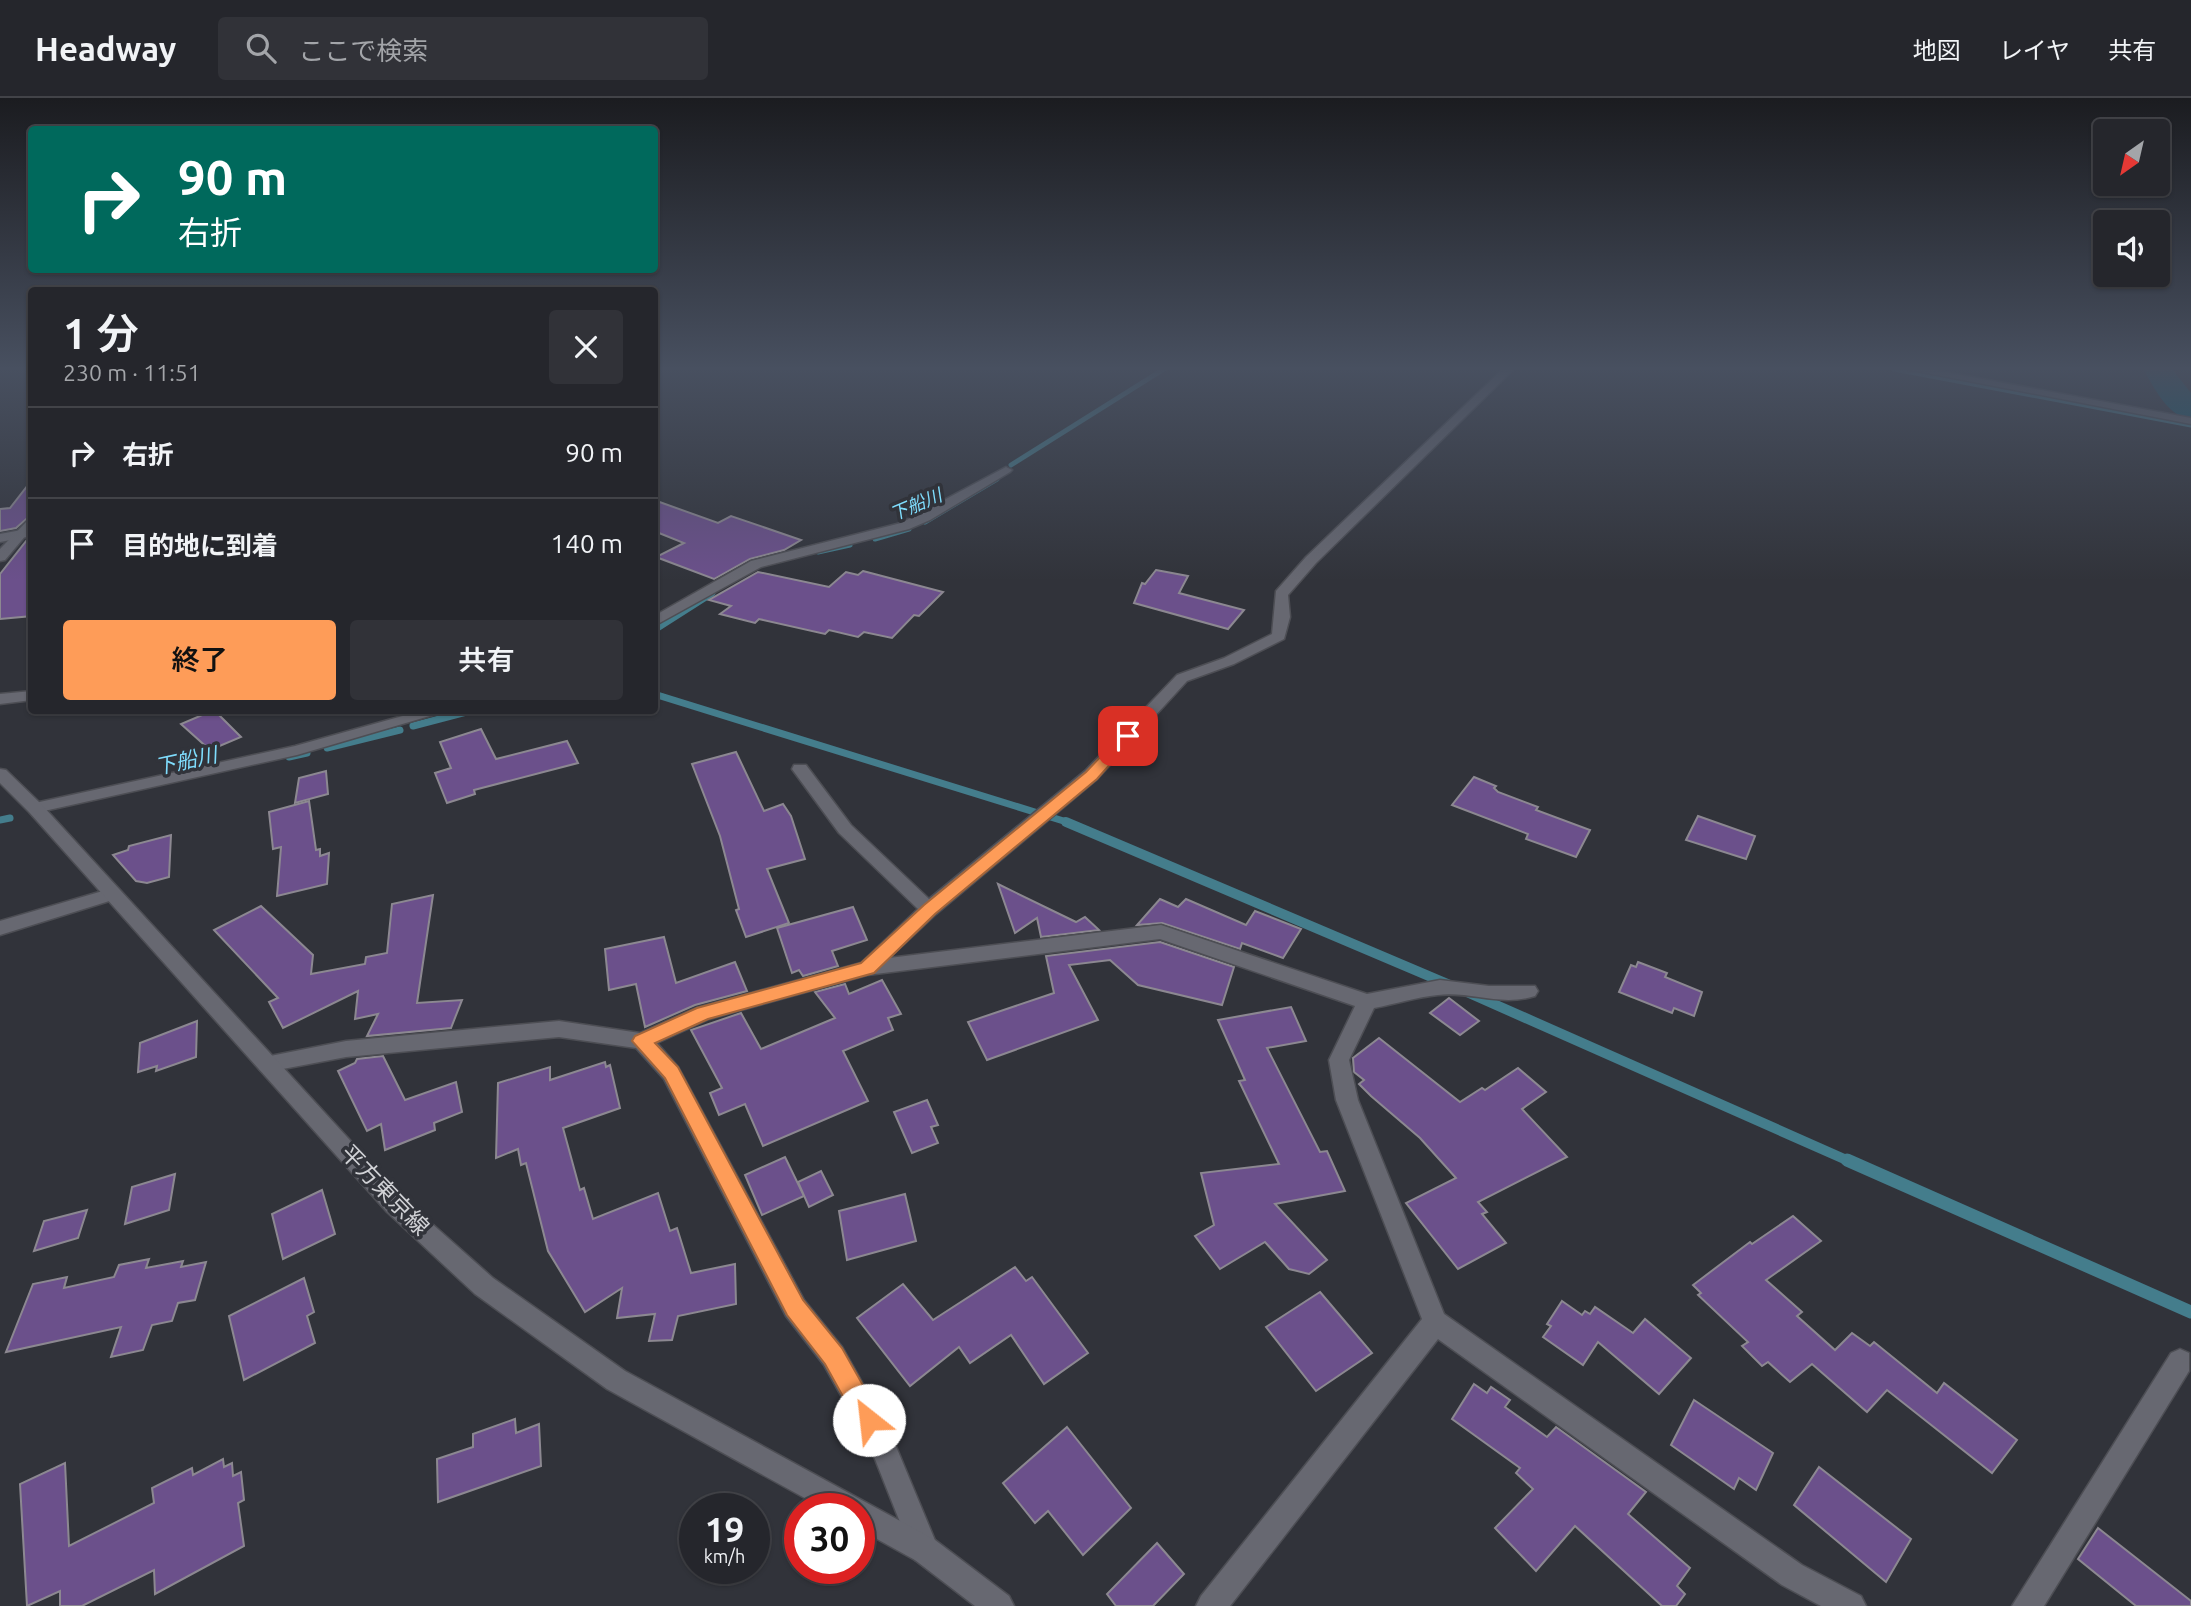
<!DOCTYPE html>
<html lang="ja">
<head>
<meta charset="utf-8">
<style>
  :root { --surface:#25262c; --page:#313238; --text:#f1f3f6; --muted:#a3a5a9; --line:#424348; --accent:#fe9c58 }
  body { margin:0; font-family:Ubuntu,"Noto Sans JP",sans-serif; background:var(--page); color:var(--text); height:100vh; display:flex; flex-direction:column; font-size:26px; white-space:nowrap }
  * { box-sizing:border-box; margin:0 }
  p { font-size:23px; color:var(--muted) }
  .icon { flex:none; width:38px; height:38px; fill:none; stroke:currentColor; stroke-width:2; stroke-linecap:round; stroke-linejoin:round }
  .map { position:relative; flex:1; overflow:hidden }
  .side { position:absolute; left:28px; top:189px; width:630px; height:427px; display:flex; flex-direction:column; background:var(--surface); border-radius:7px; box-shadow:0 2px 5px #0004,0 0 0 2px var(--line) }
  .side>* { flex:none }
  .banner { position:absolute; left:28px; top:28px; width:630px; height:147px; border-radius:7px; box-shadow:0 2px 5px #0004,0 0 0 2px var(--line); background:#00695c; color:#fff; overflow:hidden }
  .needle { width:46px; rotate:214deg }
  .fabs { position:absolute; left:2093px; top:21px; display:grid; gap:14px }
  .fabs a { display:grid; place-items:center; width:77px; height:77px; border-radius:7px; background:var(--surface); box-shadow:0 2px 5px #0004,0 0 0 2px var(--line); font-size:35px }
  .speed { position:absolute; left:679px; top:1395px; display:flex; gap:14px; font-size:35px; font-weight:700; text-align:center }
  .speed>* { display:grid; place-content:center; width:91px; height:91px; border-radius:50%; background:var(--surface); box-shadow:0 2px 5px #0004,0 0 0 2px var(--line); line-height:1 }
  .speed small { font-size:18px; font-weight:400 }
  .speed .limit { border:10px solid #d22; background:#fff; color:#111 }
  .pin { position:absolute; display:grid; place-items:center; width:60px; height:60px; color:#fff; margin:-30px; border-radius:14px; box-shadow:0 4px 10px #0006 }
  .me { position:absolute; width:77px; margin:-38px; rotate:331deg; stroke-linejoin:round; filter:drop-shadow(0 0 5px #0008) }
  .turn { display:flex; align-items:center; gap:24px; height:147px; padding:0 35px; font-size:32px }
  .turn .icon { width:91px; height:91px; stroke-width:2.5 }
  .turn b { display:block; font-size:49px; line-height:60px }
  .round { display:grid; place-items:center; flex:none; width:74px; height:74px; border-radius:7px; background:var(--page) }
  .summary { display:flex; align-items:center; justify-content:space-between; height:119px; padding:0 35px }
  h1 { font-size:42px; font-weight:600; line-height:52px }
  .cta { display:flex; gap:14px; margin-top:auto; padding:14px 35px }
  .cta a { flex:1; height:80px; border-radius:7px; background:var(--accent); color:#111; font-size:28px; font-weight:600; line-height:80px; text-align:center }
  .cta a+a { background:var(--page); color:var(--text) }
  ul { padding:0; list-style:none }
  li { display:flex; align-items:center; gap:21px; height:91px; padding:0 35px; border-top:2px solid var(--line) }
  li div { flex:1 }
  li b { display:block; font-size:26px }
  li em { font-style:normal }
  header { display:flex; align-items:center; gap:42px; box-sizing:border-box; height:98px; padding:0 35px; background:var(--surface); border-bottom:2px solid var(--line) }
  header strong { font-size:33px }
  nav { display:flex; gap:38px; margin-inline-start:auto; font-size:24px }
  .search { width:490px; height:63px; background:var(--page); display:flex; align-items:center; gap:18px; box-sizing:border-box; padding:0 24px; border-radius:7px; color:var(--muted); font-size:26px }
  .map>svg:first-child { display:block }
</style>
</head>
<body>
<header>
<strong>Headway</strong>
<div class="search"><svg class="icon" aria-label="search" viewBox="0 0 24 24"><circle cx="10" cy="10" r="6"/><path d="M15 15l6 6"/></svg>ここで検索</div>
<nav><a>地図</a><a>レイヤ</a><a>共有</a></nav>
</header>
<div class="map">
<svg width="2191" height="1508" viewBox="0 0 2191 1508">
  <rect width="100%" height="100%" fill="#31333a"/>
  <g fill="none" stroke-linecap="round" stroke-linejoin="round">
    <g stroke="#447d8c" stroke-width="5">
      <polyline points="1894,271 2191,327"/>
      <polyline points="1011,367 1164,271"/>
      <polyline points="925,424 997,381"/>
      <polyline points="875,441 909,431"/>
      <polyline points="818,454 850,447"/>
    </g>
    <g stroke="#447d8c" stroke-width="7">
      <polyline points="654,532 712,495"/>
      <polyline points="654,596 1070,725"/>
      <polyline points="413,628 474,612"/>
      <polyline points="327,650 400,632"/>
      <polyline points="289,659 307,655"/>
      <polyline points="0,722 10,720"/>
    </g>
    <g stroke="#447d8c" stroke-width="10">
      <polyline points="1066,724 1450,887"/>
      <polyline points="1469,895 1851,1064"/>
    </g>
    <polyline stroke="#447d8c" stroke-width="13" points="1847,1062 2191,1214"/>
    <path fill="#08586d" fill-rule="evenodd" d="M2143 271H2172L2191 295V322C2167 317 2155 291 2143 271Z"/>
  </g>
  <g fill="#6b508b" stroke="#8c8891" stroke-width="2">
    <polygon points="32,382 32,416 16,430 0,433 0,411 10,410"/>
    <polygon points="654,402 718,425 731,418 801,442 784,452 750,461 714,481 656,459 684,445 654,433"/>
    <polygon points="32,441 32,518 0,521 0,476 27,442"/>
    <polygon points="1156,472 1188,478 1179,495 1244,512 1228,531 1134,505 1142,485 1145,486"/>
    <polygon points="863,473 943,494 919,518 914,517 892,540 864,534 858,539 829,532 825,536 759,521 755,525 720,516 731,508 709,502 758,474 829,489 846,474 858,477"/>
    <polygon points="214,612 241,639 210,652 181,626"/>
    <polygon points="481,631 496,661 567,643 578,665 474,692 475,696 447,705 435,675 451,670 440,644"/>
    <polygon points="736,654 764,713 783,706 791,718 805,761 767,771 789,825 746,839 736,812 739,811 720,738 692,666"/>
    <polygon points="326,673 328,696 295,705 299,680"/>
    <polygon points="1474,679 1496,688 1494,690 1498,694 1538,709 1536,712 1590,732 1576,759 1526,741 1528,736 1452,707"/>
    <polygon points="309,703 316,752 320,751 320,758 329,755 327,786 277,798 281,749 273,751 269,714"/>
    <polygon points="1698,718 1755,738 1746,761 1686,742"/>
    <polygon points="171,737 169,779 147,785 136,783 113,757 128,752 129,748"/>
    <polygon points="998,786 1076,824 1085,819 1099,832 1041,839 1037,820 1015,835"/>
    <polygon points="433,797 417,905 462,902 451,930 367,938 378,916 355,921 358,893 283,930 269,904 278,900 214,832 261,808 313,857 311,876 365,866 366,859 387,855 392,806"/>
    <polygon points="1160,801 1178,809 1186,801 1246,827 1255,813 1301,831 1283,860 1242,845 1240,851 1162,825 1137,827"/>
    <polygon points="853,809 867,842 832,853 838,868 803,878 799,872 792,875 777,830"/>
    <polygon points="664,839 676,885 735,864 747,893 695,907 645,929 636,886 609,892 605,851"/>
    <polygon points="1160,844 1234,869 1222,907 1138,887 1110,862 1069,867 1098,922 987,962 968,924 1054,895 1046,858"/>
    <polygon points="1638,864 1667,875 1665,879 1702,894 1694,918 1674,910 1672,915 1619,894 1631,867 1636,869"/>
    <polygon points="882,882 901,916 888,920 893,932 843,953 868,1003 763,1048 745,1006 719,1017 710,995 722,990 691,932 741,915 761,951 835,920 815,894 845,886 849,896"/>
    <polygon points="1449,900 1479,923 1460,937 1430,915"/>
    <polygon points="1291,909 1306,943 1267,950 1320,1054 1327,1053 1345,1093 1275,1106 1327,1162 1309,1176 1289,1171 1265,1144 1220,1171 1195,1138 1214,1127 1201,1075 1279,1066 1239,983 1245,982 1218,922"/>
    <polygon points="197,923 196,959 156,973 157,968 138,974 140,945"/>
    <polygon points="1379,940 1460,1004 1482,990 1485,992 1518,970 1546,994 1522,1011 1567,1059 1478,1104 1487,1114 1482,1116 1506,1145 1458,1171 1406,1105 1456,1080 1420,1040 1371,998 1359,986 1364,982 1354,974 1353,960"/>
    <polygon points="383,958 405,1002 456,984 462,1014 434,1025 435,1032 385,1052 381,1026 367,1033 338,973 355,965 357,961"/>
    <polygon points="605,964 606,969 610,967 620,1010 563,1030 580,1092 584,1090 593,1121 658,1095 670,1133 677,1130 691,1175 735,1166 736,1206 678,1218 672,1242 649,1243 655,1216 617,1220 622,1190 585,1214 548,1153 526,1065 521,1067 518,1051 496,1060 498,985 550,969 550,982"/>
    <polygon points="927,1002 938,1027 931,1029 938,1045 912,1055 894,1014"/>
    <polygon points="785,1059 804,1098 762,1117 745,1077"/>
    <polygon points="821,1073 833,1097 809,1109 798,1084"/>
    <polygon points="175,1076 169,1112 125,1126 132,1089"/>
    <polygon points="322,1092 335,1136 283,1161 272,1116"/>
    <polygon points="905,1096 916,1143 847,1162 839,1113"/>
    <polygon points="87,1112 78,1140 34,1153 44,1123"/>
    <polygon points="1793,1118 1821,1143 1766,1182 1802,1214 1797,1218 1835,1252 1852,1235 1870,1248 1874,1244 1937,1295 1944,1285 2017,1342 1992,1375 1887,1292 1867,1314 1812,1266 1790,1284 1768,1264 1762,1268 1742,1248 1748,1244 1698,1197 1701,1195 1693,1187 1750,1144 1752,1146"/>
    <polygon points="149,1161 146,1170 183,1163 181,1169 206,1164 195,1202 178,1205 172,1223 152,1227 143,1252 111,1259 121,1229 6,1254 33,1186 67,1179 64,1190 114,1179 119,1167"/>
    <polygon points="1015,1169 1026,1183 1032,1179 1088,1255 1044,1286 1011,1237 970,1265 959,1249 910,1288 857,1220 903,1186 933,1222"/>
    <polygon points="304,1180 314,1214 307,1218 315,1245 244,1282 229,1218"/>
    <polygon points="1320,1194 1372,1255 1316,1293 1266,1229"/>
    <polygon points="1562,1203 1582,1217 1585,1213 1590,1216 1595,1209 1633,1235 1645,1221 1691,1260 1659,1296 1598,1244 1583,1267 1543,1239 1551,1228 1547,1226"/>
    <polygon points="1474,1286 1487,1295 1491,1289 1510,1302 1505,1309 1547,1339 1556,1329 1646,1394 1628,1416 1690,1470 1677,1488 1685,1496 1676,1508 1662,1508 1575,1428 1536,1473 1495,1430 1533,1391 1516,1375 1520,1370 1452,1321"/>
    <polygon points="1694,1302 1773,1355 1756,1392 1739,1380 1734,1391 1671,1347"/>
    <polygon points="515,1321 516,1335 539,1326 541,1368 438,1404 437,1361 473,1349 473,1336"/>
    <polygon points="1067,1329 1131,1410 1083,1457 1048,1413 1035,1425 1003,1385"/>
    <polygon points="223,1361 224,1369 232,1365 233,1378 241,1374 244,1402 238,1405 244,1448 155,1496 154,1472 82,1508 60,1508 60,1493 27,1508 20,1386 65,1365 69,1448 154,1405 152,1390 192,1370 193,1377"/>
    <polygon points="1819,1369 1911,1441 1886,1484 1794,1407"/>
    <polygon points="2098,1430 2191,1503 2191,1508 2136,1508 2078,1461"/>
    <polygon points="1157,1445 1184,1476 1153,1508 1116,1508 1107,1496"/>
  </g>
  <g fill="none" stroke-linecap="round" stroke-linejoin="round">
    <defs>
      <g id="street">
        <path d="M1503 271H1514L1316 465 1288 497 1290 519 1284 541 1234 566 1187 583 1097 681 936 816 889 860 1161 827 1367 896 1440 882 1489 888H1535L1538 893 1535 898C1501 909 1470 893 1438 897 1417 899 1395 906 1374 910L1349 962 1358 1002 1444 1216 1802 1467 1861 1498 1866 1508H1821L1782 1487 1438 1241 1230 1508H1196L1201 1498 1422 1221 1336 1002 1329 962 1355 908 1160 841 867 877 709 921 657 945 678 969 804 1202 842 1249 890 1334 939 1452 935 1462 925 1466 915 1462 871 1351 824 1267 786 1218 664 981 636 950 559 939 346 959 267 974 260 972 257 966 260 960 346 943 559 923 640 935 696 910 861 865 918 811 839 735 792 671 794 667H806L851 727 929 801 1085 673 1177 577 1224 560 1272 536 1276 493 1306 459Z"/>
        <polygon points="1906,271 1929,271 2191,320 2191,326"/>
        <polygon points="1006,369 1012,372 1010,374 930,422 909,431 761,469 654,528 654,518 751,463 901,425"/>
        <polygon points="32,430 32,438 0,444 0,436"/>
        <polygon points="32,593 32,602 0,606 0,596"/>
        <polygon points="424,612 450,612 297,657 35,715 27,710 35,705 295,648"/>
        <polygon points="113,790 122,796 119,800 0,837 0,823"/>
        <polygon points="2180,1251 2189,1255 2189,1273 2044,1508 2012,1508 2171,1255"/>
      </g>
      <g id="secondary">
        <polygon points="32,418 32,430 5,462 0,463 0,451"/>
        <polygon points="0,671 6,672 41,706 403,1100 493,1180 625,1273 935,1442 1009,1498 1014,1508 975,1508 915,1462 859,1431 859,1410 823,1410 607,1291 475,1196 387,1114 29,714 0,685"/>
      </g>
    </defs>
    <use href="#street" stroke="#4d4e54" stroke-width="3"/>
    <use href="#secondary" stroke="#4d4e54" stroke-width="3"/>
    <use href="#street" fill="#676871" fill-rule="evenodd"/>
    <use href="#secondary" fill="#676871" fill-rule="evenodd"/>
  </g>
  <linearGradient id="sky" x2="0" y2="1"><stop stop-color="#1b1c20"/><stop offset="0.56" stop-color="#485060"/><stop offset="1" stop-color="#485060" stop-opacity="0"/></linearGradient>
  <rect width="2191" height="483" fill="url(#sky)"/>
  <polygon fill="#fe9c58" stroke="#a56539" stroke-width="2" points="1128,634 1135,638 1097,681 935,816 874,875 708,921 655,945 678,969 803,1202 842,1250 878,1314 881,1322 878,1331 869,1334 861,1331 825,1266 787,1217 665,980 632,943 635,938 697,910 861,865 924,807 1086,674 1123,635"/>
  <g text-anchor="middle" stroke-width="7" stroke-linejoin="round" paint-order="stroke">
    <g font-size="18" font-style="italic" fill="#7fddfd" stroke="#31333a">
      <text transform="translate(916 407) rotate(-23)" y="6">下船川</text>
    </g>
    <g font-size="21" font-style="italic" fill="#7fddfd" stroke="#31333a">
      <text transform="translate(186 663) rotate(-12)" y="7">下船川</text>
    </g>
    <g font-size="23" fill="#d1d2d6" stroke="#31333a">
      <text transform="translate(385 1092) rotate(46)" y="8">平方東京線</text>
    </g>
  </g>
</svg>
<div class="fabs">
<a><svg class="needle" viewBox="-14 -14 28 28"><path d="M0-13l5 13h-10z" fill="#e53935"/><path d="M0 13l5-13h-10z" fill="#a3a5a9"/></svg></a>
<a><svg class="icon" aria-label="sound" viewBox="0 0 24 24"><path d="M4 9h4l5-4v14l-5-4H4zM17 9q2 3 0 6"/></svg></a>
</div>
<div class="speed"><div>19<small>km/h</small></div><div class="limit">30</div></div>
<div class="pin" style="left:1128px;top:638px;background:#d93025"><svg class="icon" aria-label="arrive" viewBox="0 0 24 24"><path d="M6 21V4h12l-3 4 3 4H6"/></svg></div>
<svg class="me" style="left:869px;top:1322px" viewBox="-20 -20 40 40"><circle r="19" fill="#fff"/><path d="M0-13L10 11 0 6-10 11z" fill="#fe9c58"/></svg>
<div class="banner">
<div class="turn"><svg class="icon" aria-label="right" viewBox="0 0 24 24"><path d="M7 20v-9h11M14 6l5 5-5 5"/></svg><div><b>90 m</b>右折</div></div>
</div>
<section class="side">
<div class="summary"><div><h1>1 分</h1><p>230 m · 11:51</p></div><a class="round"><svg class="icon" aria-label="close" viewBox="0 0 24 24"><path d="M6 6l12 12M18 6L6 18"/></svg></a></div>
<ul>
<li><svg class="icon" aria-label="right" viewBox="0 0 24 24"><path d="M7 20v-9h11M14 6l5 5-5 5"/></svg><div><b>右折</b></div><em>90 m</em></li>
<li><svg class="icon" aria-label="arrive" viewBox="0 0 24 24"><path d="M6 21V4h12l-3 4 3 4H6"/></svg><div><b>目的地に到着</b></div><em>140 m</em></li>
</ul>
<div class="cta"><a>終了</a><a>共有</a></div>
</section>
</div>
</body>
</html>
